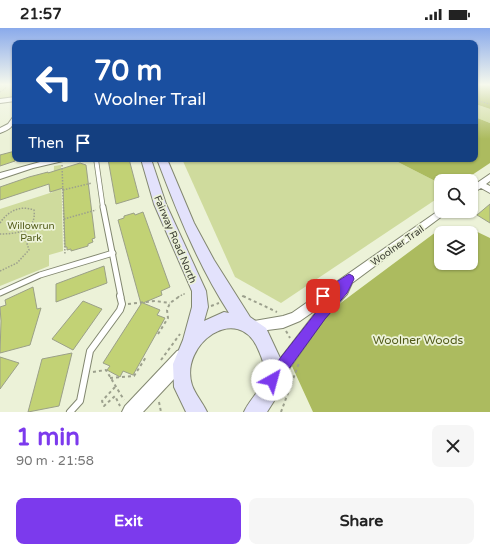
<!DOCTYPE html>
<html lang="en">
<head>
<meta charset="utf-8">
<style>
  :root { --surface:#fff; --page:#f6f6f6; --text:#222; --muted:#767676; --accent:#7c3aed }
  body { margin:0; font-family:"Varela Round",sans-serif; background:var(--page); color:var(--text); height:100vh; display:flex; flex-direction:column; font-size:15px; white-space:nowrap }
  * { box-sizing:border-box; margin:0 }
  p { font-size:13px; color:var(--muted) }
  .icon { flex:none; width:22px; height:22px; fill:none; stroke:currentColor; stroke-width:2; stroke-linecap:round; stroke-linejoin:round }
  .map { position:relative; height:384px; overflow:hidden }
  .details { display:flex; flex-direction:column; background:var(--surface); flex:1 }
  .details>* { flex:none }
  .banner { position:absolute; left:12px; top:12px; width:466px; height:122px; border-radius:8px; box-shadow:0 1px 3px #0004; background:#1a4fa0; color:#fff; overflow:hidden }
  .controls { position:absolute; left:434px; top:146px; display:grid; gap:8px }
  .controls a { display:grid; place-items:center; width:44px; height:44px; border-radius:8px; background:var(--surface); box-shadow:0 1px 3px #0004; font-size:20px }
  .pin { position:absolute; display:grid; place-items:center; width:34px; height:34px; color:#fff; margin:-17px; border-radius:8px; box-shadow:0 2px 6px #0006 }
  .me { position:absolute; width:44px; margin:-22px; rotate:38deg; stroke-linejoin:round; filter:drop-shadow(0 0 3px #0008) }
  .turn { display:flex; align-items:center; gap:14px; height:84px; padding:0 16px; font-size:18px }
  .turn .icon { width:52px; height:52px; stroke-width:2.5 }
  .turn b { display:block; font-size:28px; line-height:34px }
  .then { display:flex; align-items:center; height:38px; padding:0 16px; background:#0003; gap:8px; font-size:15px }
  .round { display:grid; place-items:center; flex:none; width:42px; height:42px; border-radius:8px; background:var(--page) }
  .summary { display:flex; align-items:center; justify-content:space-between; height:68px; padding:0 16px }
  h1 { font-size:24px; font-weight:800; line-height:30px; color:var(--accent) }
  .cta { display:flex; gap:8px; margin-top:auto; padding:8px 16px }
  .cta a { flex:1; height:46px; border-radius:8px; background:var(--accent); color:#fff; font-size:16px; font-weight:800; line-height:46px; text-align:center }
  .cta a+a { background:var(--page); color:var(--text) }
  .status { display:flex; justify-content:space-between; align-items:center; height:28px; padding:0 20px; background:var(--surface); direction:ltr }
  .status svg { height:11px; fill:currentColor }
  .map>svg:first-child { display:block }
</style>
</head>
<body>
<div class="status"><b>21:57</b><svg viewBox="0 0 49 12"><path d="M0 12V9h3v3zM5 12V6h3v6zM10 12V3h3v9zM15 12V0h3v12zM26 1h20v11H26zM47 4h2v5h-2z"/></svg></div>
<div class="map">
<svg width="490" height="384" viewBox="0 0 490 384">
  <rect width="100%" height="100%" fill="#ecf2d8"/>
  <g fill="#cfdb9d">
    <polygon points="0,57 15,57 15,69 0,72"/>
    <polygon points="475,76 490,81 490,95 475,89"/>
    <polygon points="182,131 392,131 441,156 441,168 281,275 235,249"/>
    <polygon points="61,137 63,223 49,227 49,238 0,258 0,181 53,164 54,138"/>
  </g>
  <g fill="#acbb5f" fill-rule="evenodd">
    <polygon points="475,57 490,57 490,81 475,76"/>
    <polygon points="475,89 490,95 490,135 463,153 441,153 441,156 392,131 475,131"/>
    <path d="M467 199 490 210V384H313L291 336 299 306 440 201ZM441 205H471V235H441Z"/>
  </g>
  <g fill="#c2d275" stroke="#9ba088">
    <polygon points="15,123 15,133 0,138 0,127"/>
    <polygon points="108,131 129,131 139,169 116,176"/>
    <polygon points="80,135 86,137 95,210 92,211 93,214 88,216 88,218 71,223 71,221 67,222 67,219 65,219 63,160 50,164 49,156 0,172 0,159 29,149 48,144 48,145"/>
    <polygon points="490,176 490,195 477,187"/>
    <polygon points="143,184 170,259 161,263 162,267 143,275 160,282 157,287 165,290 133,347 123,343 120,349 107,342 110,338 103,335 141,276 118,192 124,190 124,188 134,185 135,187"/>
    <polygon points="104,238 107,255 56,274 56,256"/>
    <polygon points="33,259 37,281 41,280 30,317 0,325 1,293 0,279 6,277 5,272"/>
    <polygon points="83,273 102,281 73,322 52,311"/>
    <polygon points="72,325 59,378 28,384 42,331"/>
    <polygon points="0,329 19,335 0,361"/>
  </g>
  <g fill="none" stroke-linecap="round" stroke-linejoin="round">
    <defs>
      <polyline id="service-far2" points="96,131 103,180"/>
      <g id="service-far1">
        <polyline points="103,179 121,269"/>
        <polyline points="0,265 40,247 113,225"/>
      </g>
      <polyline id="service" points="70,384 80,373 90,323 120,282 122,276 120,268"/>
      <g id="minor">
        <polygon points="15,69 15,73 0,75 0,71"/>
        <path d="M15 88C15 98 9 102 0 105V100L8 96 13 89Z"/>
        <polygon points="51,131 64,131 63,133 33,140 0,151 0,145"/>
        <polygon points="490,146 490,153 486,156 490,158 490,165 481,160 471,166 471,159"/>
        <polygon points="441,181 441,183 449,183 352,255 347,266 325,290 279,355 274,357 269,355 267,350 269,345 320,279 300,293 283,300 252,304 248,302 246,298 248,294 283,288 292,285"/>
      </g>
      <polygon id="tertiary" points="183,321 189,323 191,329 189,335 143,384 122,384 125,378 177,323"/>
      <path id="secondary" d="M141 131H151L166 176 206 263 208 279 204 293 224 284 229 285C198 237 177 184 157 131H167L194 195 214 232 250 289 266 300 281 332V353L274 373 267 384H244C250 370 262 363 264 347 265 337 262 330 258 321 238 274 179 316 192 357 195 366 203 375 207 384H186L174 359 173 336 183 312 192 279V263L154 176Z"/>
    </defs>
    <use href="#service-far2" stroke="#828770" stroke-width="5.5"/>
    <use href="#service-far1" stroke="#828770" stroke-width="7"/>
    <use href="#service" stroke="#828770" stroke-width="8"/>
    <use href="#minor" stroke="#828770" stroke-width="2"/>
    <use href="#tertiary" stroke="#828770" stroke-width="2"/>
    <use href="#secondary" stroke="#828770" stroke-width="2"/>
    <g stroke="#9ca08d" stroke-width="1" stroke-dasharray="1.5 1.5" stroke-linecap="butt">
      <polyline points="0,57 15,57"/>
      <polyline points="0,64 5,61 6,58"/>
      <polyline points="475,72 490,76"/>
    </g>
    <g stroke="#9ca08d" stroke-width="1.5" stroke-dasharray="1.5 1.5" stroke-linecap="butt">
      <polyline points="62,137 65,227"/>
      <polyline points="63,162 92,155"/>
      <polyline points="64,191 96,182"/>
      <path d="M0 195C8 183 20 177 34 182 37 203 17 206 0 206"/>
      <polyline points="0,243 17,235 29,222 25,209 25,203"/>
      <polyline points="242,268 245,269"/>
      <polyline points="178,269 186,265"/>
    </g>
    <g stroke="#9ca08d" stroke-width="2" stroke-dasharray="3 3" stroke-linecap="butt">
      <polyline points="243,268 277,284"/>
      <polyline points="128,276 155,273 170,275"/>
      <polyline points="211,278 219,275"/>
      <polyline points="286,303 290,310"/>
      <polyline points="158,306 168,290 167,282 170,275 180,268"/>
      <polyline points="161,332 180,306"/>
      <polyline points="93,344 106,342 124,372"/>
      <polyline points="110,350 134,348 146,329"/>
      <polyline points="115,359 102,373 104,378 115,368 120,378"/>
      <polyline points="159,374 161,384"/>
      <polyline points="281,384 299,335"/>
    </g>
    <use href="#service-far2" stroke="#fff" stroke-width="4"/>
    <use href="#service-far1" stroke="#fff" stroke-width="5"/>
    <use href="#service" stroke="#fff" stroke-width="6"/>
    <use href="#minor" fill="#fff" fill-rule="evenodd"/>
    <use href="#tertiary" fill="#fff" fill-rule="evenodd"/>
    <use href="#secondary" fill="#e3e2fc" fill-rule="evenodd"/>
  </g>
  <linearGradient id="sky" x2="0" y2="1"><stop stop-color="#8aaaeb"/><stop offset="0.51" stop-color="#f6f9ed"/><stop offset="1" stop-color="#f6f9ed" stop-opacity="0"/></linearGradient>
  <rect width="490" height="111" fill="url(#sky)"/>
  <polygon fill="#7c3aed" stroke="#51269a" points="349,246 353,248 354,251 347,265 325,291 277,357 272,359 267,357 265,352 267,347 325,273 319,272 318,268 319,265"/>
  <g text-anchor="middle" stroke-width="3.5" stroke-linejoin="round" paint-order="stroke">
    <g font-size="10" fill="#525b19" stroke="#ecf2d8">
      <text x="31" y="201">Willowrun<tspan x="31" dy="12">Park</tspan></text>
    </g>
    <g font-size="10" fill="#3b3d33" stroke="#ecf2d8">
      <text transform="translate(176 211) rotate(67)" y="4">Fairway Road North</text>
      <text transform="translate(397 217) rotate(-35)" y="4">Woolner Trail</text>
    </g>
    <g font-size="12" fill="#525b19" stroke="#ecf2d8">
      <text x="418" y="316">Woolner Woods</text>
    </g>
  </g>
</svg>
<div class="controls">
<a><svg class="icon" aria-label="search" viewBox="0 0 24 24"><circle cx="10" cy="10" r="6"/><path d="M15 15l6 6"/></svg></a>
<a><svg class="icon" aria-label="layers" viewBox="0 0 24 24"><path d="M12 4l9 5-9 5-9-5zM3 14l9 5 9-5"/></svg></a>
</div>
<div class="pin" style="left:323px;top:268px;background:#d93025"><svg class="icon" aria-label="arrive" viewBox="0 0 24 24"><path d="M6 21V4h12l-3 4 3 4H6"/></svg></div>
<svg class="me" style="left:272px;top:352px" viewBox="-20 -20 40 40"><circle r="19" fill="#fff"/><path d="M0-13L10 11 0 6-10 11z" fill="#7c3aed"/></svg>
<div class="banner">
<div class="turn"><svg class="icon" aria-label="left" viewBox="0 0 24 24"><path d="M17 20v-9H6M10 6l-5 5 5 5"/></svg><div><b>70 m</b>Woolner Trail</div></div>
<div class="then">Then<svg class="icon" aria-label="arrive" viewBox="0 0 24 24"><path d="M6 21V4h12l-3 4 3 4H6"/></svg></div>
</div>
</div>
<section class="details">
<div class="summary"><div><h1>1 min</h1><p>90 m · 21:58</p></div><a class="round"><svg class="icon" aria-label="close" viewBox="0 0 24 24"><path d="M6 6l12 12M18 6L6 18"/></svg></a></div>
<div class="cta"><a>Exit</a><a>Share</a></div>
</section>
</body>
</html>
